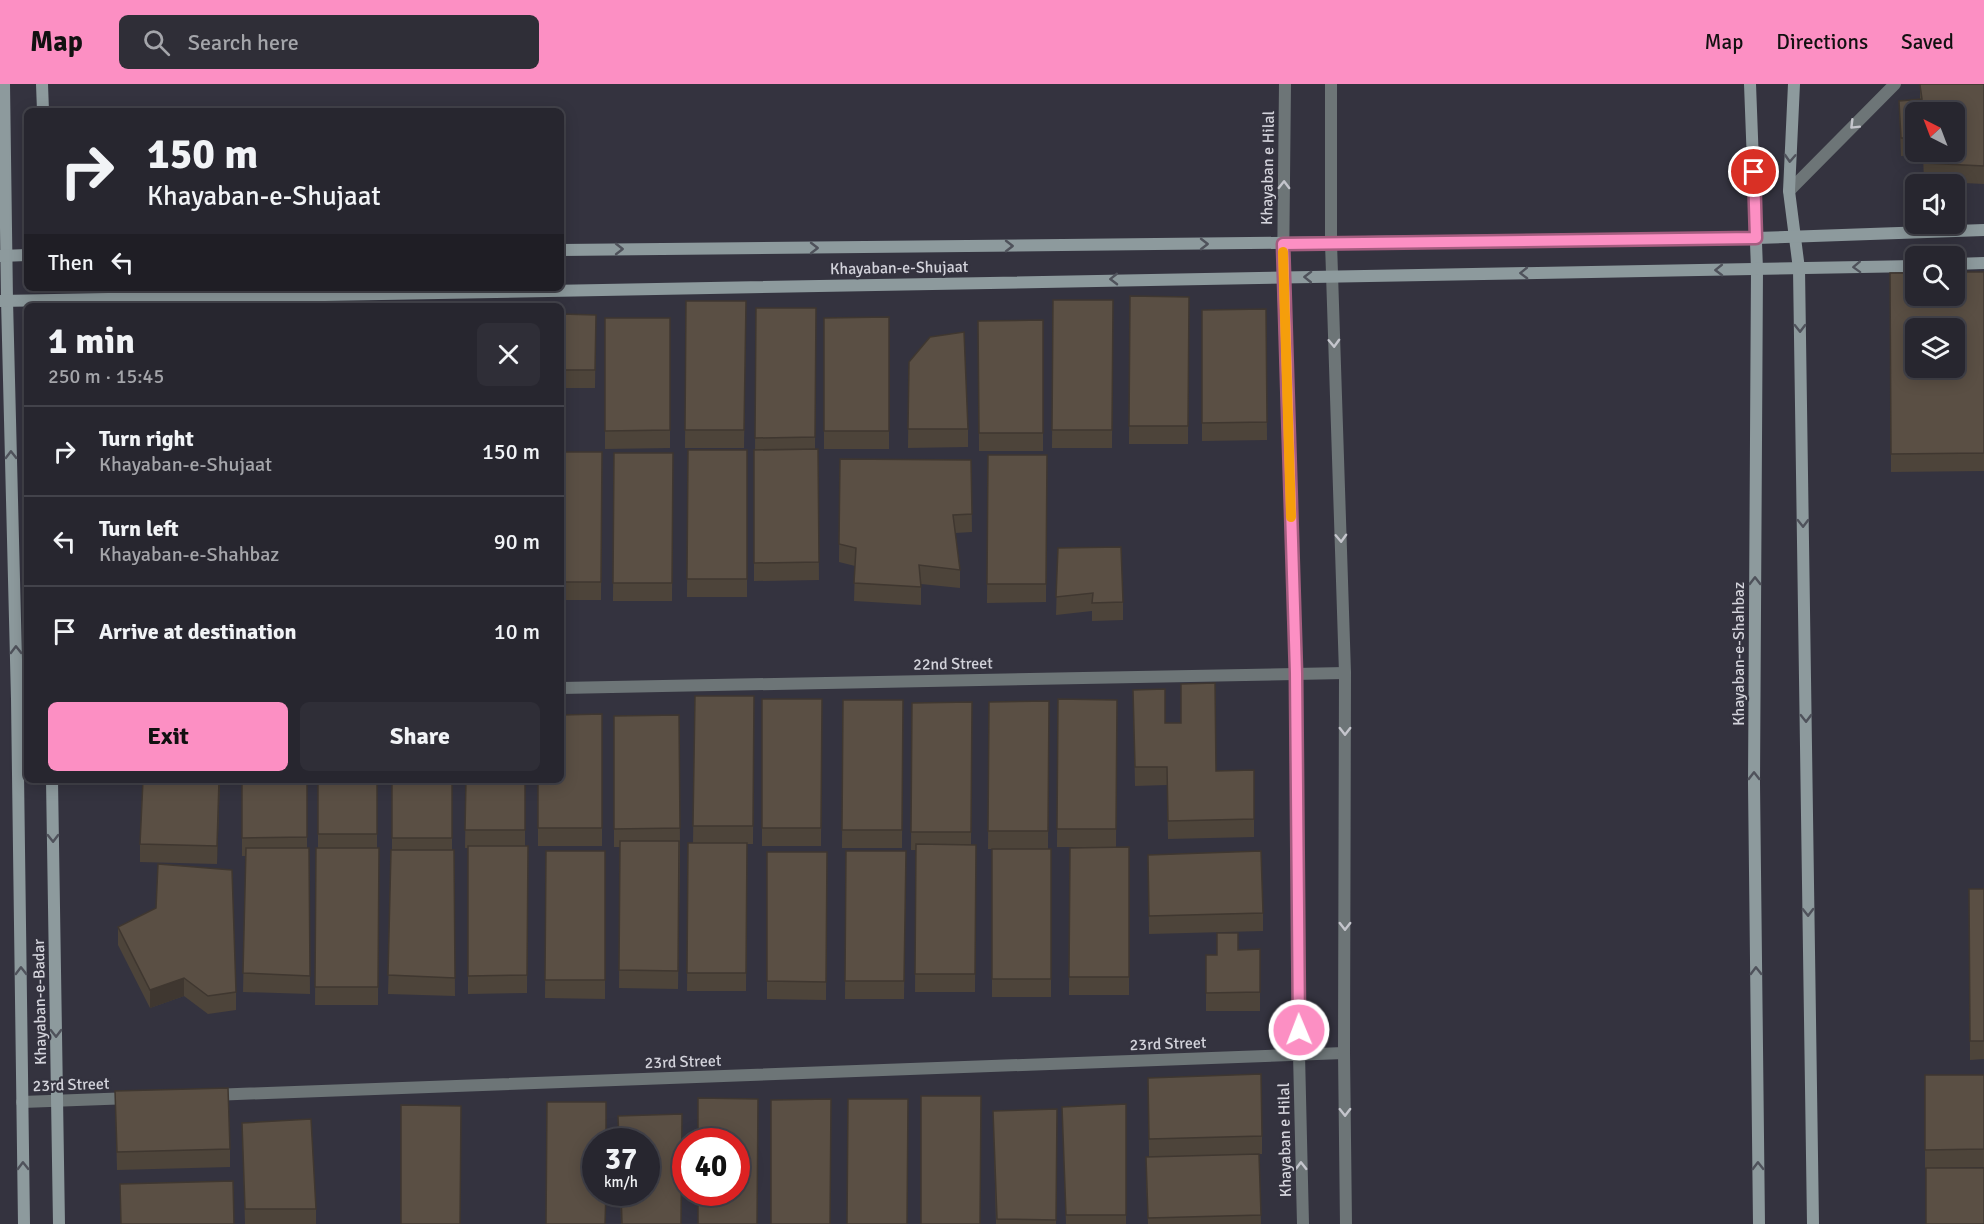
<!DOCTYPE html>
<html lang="en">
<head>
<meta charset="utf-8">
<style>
  :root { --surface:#27262f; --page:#2f2e37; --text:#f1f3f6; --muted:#a4a5aa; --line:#43434b; --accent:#fc8fc3 }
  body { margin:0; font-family:Signika,sans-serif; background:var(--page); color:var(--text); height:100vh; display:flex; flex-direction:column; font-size:22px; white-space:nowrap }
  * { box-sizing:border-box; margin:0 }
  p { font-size:20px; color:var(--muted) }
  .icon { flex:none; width:33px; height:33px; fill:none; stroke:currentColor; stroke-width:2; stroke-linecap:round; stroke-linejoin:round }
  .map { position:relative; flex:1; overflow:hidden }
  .sheet { position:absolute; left:24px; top:219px; width:540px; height:480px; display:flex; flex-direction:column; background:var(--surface); border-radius:9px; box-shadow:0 3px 15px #0003,0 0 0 2px var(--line) }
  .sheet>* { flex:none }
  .guide { position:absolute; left:24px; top:24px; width:540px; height:183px; border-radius:9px; box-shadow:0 3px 15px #0003,0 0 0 2px var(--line); background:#27262f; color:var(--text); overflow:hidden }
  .needle { width:39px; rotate:318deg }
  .controls { position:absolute; left:1905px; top:18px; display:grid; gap:12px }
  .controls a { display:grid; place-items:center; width:60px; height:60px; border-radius:9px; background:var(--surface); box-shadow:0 3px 15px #0003,0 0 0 2px var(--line); font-size:30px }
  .speed { position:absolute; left:582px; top:1044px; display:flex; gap:12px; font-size:30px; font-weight:700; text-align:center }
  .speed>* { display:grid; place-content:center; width:78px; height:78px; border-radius:50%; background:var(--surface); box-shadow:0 3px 15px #0003,0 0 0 2px var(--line); line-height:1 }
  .speed small { font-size:15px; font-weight:400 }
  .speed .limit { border:9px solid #d22; background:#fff; color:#111 }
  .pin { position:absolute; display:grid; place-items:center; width:51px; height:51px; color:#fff; margin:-26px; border:3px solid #fff; border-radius:50%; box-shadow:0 2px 6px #0007 }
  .me { position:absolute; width:66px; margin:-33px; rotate:359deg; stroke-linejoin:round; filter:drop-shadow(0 0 4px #0008) }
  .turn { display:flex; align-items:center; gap:21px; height:126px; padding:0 24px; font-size:27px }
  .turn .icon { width:78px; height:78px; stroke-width:2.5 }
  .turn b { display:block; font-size:42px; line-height:51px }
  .then { display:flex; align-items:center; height:57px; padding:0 24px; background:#0003; gap:12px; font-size:22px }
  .round { display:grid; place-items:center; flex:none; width:63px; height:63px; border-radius:9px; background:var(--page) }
  .head { display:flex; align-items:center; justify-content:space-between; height:102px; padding:0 24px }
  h1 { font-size:36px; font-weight:700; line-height:45px }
  .button { display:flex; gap:12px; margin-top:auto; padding:12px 24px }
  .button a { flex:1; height:69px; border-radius:9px; background:var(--accent); color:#111; font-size:24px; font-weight:700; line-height:69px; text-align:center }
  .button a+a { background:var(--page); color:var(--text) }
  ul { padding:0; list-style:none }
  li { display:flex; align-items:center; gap:18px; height:90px; padding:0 24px; border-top:2px solid var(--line) }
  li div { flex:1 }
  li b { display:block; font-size:22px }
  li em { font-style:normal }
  header { display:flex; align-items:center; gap:36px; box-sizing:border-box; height:84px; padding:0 30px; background:var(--accent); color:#111 }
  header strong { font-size:28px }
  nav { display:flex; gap:33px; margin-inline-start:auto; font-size:21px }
  .search { width:420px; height:54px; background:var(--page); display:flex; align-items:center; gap:15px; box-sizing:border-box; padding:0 21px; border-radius:9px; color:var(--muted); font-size:22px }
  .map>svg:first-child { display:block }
</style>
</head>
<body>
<header>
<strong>Map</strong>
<div class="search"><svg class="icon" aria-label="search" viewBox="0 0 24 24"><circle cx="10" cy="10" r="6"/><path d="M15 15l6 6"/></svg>Search here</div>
<nav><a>Map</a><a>Directions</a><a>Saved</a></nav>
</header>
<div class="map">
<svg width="1984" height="1140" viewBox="0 0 1984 1140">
  <rect width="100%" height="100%" fill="#34333f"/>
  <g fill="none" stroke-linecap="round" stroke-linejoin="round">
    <g stroke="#6d7577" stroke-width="12">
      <polyline points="561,604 1345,589"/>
      <polyline points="212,1011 1344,969"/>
      <polyline points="22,1018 132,1014"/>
    </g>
    <g stroke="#6d7577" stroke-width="12">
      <polyline points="1285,0 1283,192 1296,589 1299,970 1303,1140"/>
      <polyline points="1331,0 1331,159 1345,589 1344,969 1346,1140"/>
      <polyline points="1789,107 1895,0"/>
    </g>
    <g stroke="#8d9a9d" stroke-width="12">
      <polyline points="4,0 7,216 17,615 24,1140"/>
      <polyline points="42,0 43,27"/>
      <polyline points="1750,0 1757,185 1754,699 1759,1140"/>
      <polyline points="1794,0 1789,107 1799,185 1813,1140"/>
      <polyline points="561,166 1756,154 1984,146"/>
      <polyline points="1,172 27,171"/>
      <polyline points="1954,180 1984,179"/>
      <polyline points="0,217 1916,182"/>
      <polyline points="52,696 59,1140"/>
    </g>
  </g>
  <g fill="#4d443a" fill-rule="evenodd">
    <path d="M1984 0V100L1924 97 1923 71 1901 72 1899 17 1920 16V1ZM1916 28 1954 68H1916Z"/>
    <polygon points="1984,188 1984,387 1891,388 1890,189"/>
    <polygon points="1130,212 1189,213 1188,360 1129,360"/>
    <polygon points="1053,216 1113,216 1112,364 1052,364"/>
    <polygon points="686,217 746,217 744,364 685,364"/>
    <polygon points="756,224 816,224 815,365 818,365 819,496 754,497 754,366 755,366"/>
    <polygon points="1266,225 1267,356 1202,357 1202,226"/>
    <polygon points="561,230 596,231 595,304 562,304 562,316 561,316"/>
    <polygon points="889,233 889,365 824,365 824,234"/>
    <polygon points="605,234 670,234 670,364 605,365"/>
    <polygon points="1043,236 1043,367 979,367 978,237"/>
    <polygon points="909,278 968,345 968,363 908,364"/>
    <polygon points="688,366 747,366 747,513 687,513"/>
    <polygon points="561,368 602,368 601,516 561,516"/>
    <polygon points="614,369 673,369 672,517 613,517"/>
    <polygon points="988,371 1047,371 1046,518 987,519"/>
    <polygon points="840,375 971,376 972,448 955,449 960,486 960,504 921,500 921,521 854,517 855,482 839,478"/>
    <polygon points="1058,464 1123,518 1123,536 1092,537 1092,527 1056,531"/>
    <polygon points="1133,606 1165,639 1216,687 1254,686 1254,753 1168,755 1167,701 1135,702"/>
    <polygon points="695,612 754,612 753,760 747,760 746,907 687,907 688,759 693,759"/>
    <polygon points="762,615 822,615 821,762 762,762"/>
    <polygon points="1058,615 1117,616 1116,763 1057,763"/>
    <polygon points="843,616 903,616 902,764 842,764"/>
    <polygon points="1049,617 1048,765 1051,765 1051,913 992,913 992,765 1012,765 988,765 989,618"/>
    <polygon points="972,618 971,761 976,761 975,908 915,908 916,766 911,766 912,619"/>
    <polygon points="602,630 602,762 538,762 538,696"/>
    <polygon points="679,631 680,762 678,905 619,904 620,763 614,763 614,632"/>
    <polygon points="220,696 217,780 140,778 140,760"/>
    <polygon points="242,696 307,696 307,764 309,764 310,910 243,908 246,772 242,772"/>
    <polygon points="318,696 377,696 377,764 379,764 378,921 315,921 316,764 318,764"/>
    <polygon points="392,696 452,696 452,766 454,766 455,912 388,910 392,766"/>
    <polygon points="466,696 525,696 525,762 528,762 527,909 468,910 468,764 465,764"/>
    <polygon points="1129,763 1129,911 1069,911 1070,764"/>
    <polygon points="546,767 605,767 605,915 545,914"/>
    <polygon points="846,767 906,767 904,915 845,915"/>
    <polygon points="767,768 827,768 826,916 767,915"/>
    <polygon points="1148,771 1263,829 1263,847 1149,850"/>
    <polygon points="1969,805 1984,805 1984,975 1970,976"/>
    <polygon points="118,843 236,908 236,926 208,930 184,912 150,924 118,861"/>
    <polygon points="1260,865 1260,927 1206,927 1206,871 1217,871 1238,866"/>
    <polygon points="1925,991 1984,991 1984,1083 1925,1084"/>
    <polygon points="1148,994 1262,1052 1262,1070 1259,1070 1261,1140 1148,1140 1146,1091 1146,1073 1149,1073"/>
    <polygon points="115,1007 230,1065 230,1083 117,1086"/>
    <polygon points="1126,1020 1126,1140 1066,1140 1062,1023"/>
    <polygon points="1057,1025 1056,1140 996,1140 993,1027"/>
    <polygon points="682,1030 681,1140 621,1140 620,1108 646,1108 646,1058 618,1058 618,1032"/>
    <polygon points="242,1039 316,1125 316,1140 245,1140"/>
  </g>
  <g fill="#3f3730">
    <polygon points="219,696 220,696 217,780 217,762"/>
    <polygon points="184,894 184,912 150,924 150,906"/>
  </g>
  <g fill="#5a4f44" stroke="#3f3730" stroke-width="1.5" fill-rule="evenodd">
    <polygon points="1921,0 1984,0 1984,82 1924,79 1924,68 1954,68 1954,28 1916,28 1916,54 1901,54 1899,17 1922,15 1920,1"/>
    <path d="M1954 188H1984V369L1891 370 1890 189H1916V212H1954ZM1916 244H1954V284H1916Z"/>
    <polygon points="1130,212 1189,213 1188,342 1129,342"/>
    <polygon points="1053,216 1113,216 1112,346 1052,346"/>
    <polygon points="686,217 746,217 744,346 685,346"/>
    <polygon points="506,218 506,222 480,222"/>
    <polygon points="756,224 816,224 815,353 755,354"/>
    <polygon points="1266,225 1267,338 1202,339 1202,226"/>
    <polygon points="561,230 596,231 595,286 561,286"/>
    <polygon points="889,233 889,347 824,347 824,234"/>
    <polygon points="605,234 670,234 670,346 605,347"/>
    <polygon points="1043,236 1043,349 979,349 978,237"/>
    <polygon points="964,248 968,345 908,345 909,278 930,253"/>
    <polygon points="818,365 819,478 754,479 754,366"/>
    <polygon points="688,366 747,366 747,495 687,495"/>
    <polygon points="561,368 602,368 601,498 561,498"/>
    <polygon points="614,369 673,369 672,499 613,499"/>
    <polygon points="988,371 1047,371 1046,500 987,500"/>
    <polygon points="840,375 971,376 972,430 953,431 960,486 919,481 921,503 854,499 856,464 839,460"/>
    <polygon points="1121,463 1123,518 1092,519 1093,509 1056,513 1058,464"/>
    <polygon points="1215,599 1216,687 1254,686 1254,735 1168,737 1167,683 1135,683 1133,606 1165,605 1165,639 1181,639 1181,600"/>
    <polygon points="695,612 754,612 753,742 693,742"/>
    <polygon points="762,615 822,615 821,744 762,744"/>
    <polygon points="1058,615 1117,616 1116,745 1057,745"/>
    <polygon points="843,616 903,616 902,746 842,746"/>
    <polygon points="1049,617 1048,747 988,747 989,618"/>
    <polygon points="972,618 971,748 911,748 912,619"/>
    <polygon points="602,630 602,744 538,744 538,696 561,696 561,631"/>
    <polygon points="679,631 680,744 614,745 614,632"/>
    <polygon points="143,696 219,696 217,762 140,760"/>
    <polygon points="242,696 307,696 307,753 242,754"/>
    <rect x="318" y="696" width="59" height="54"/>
    <rect x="392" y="696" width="60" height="58"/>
    <polygon points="466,696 525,696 525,746 465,746"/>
    <polygon points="620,757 679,757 678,887 619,886"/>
    <polygon points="688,759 747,759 746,889 687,889"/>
    <polygon points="916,760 976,761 975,890 915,890"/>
    <polygon points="468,762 528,762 527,891 468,892"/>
    <polygon points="1129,763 1129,893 1069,893 1070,764"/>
    <polygon points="246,764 309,764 310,892 243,889"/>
    <polygon points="316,764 379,764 378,903 315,903"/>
    <rect x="992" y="765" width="59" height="130"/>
    <polygon points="391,766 454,766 455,894 388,891"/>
    <polygon points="546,767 605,767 605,896 545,896"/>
    <polygon points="846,767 906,767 904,897 845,897"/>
    <polygon points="1261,767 1263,829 1149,832 1148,771"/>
    <polygon points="767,768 827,768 826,898 767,897"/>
    <polygon points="158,780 232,786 236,908 208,912 184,894 150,906 118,843 156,824"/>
    <polygon points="1969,805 1984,805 1984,957 1970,957"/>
    <polygon points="1217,849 1238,849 1238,866 1260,865 1260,908 1206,909 1206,871 1217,871"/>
    <polygon points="1261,990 1262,1052 1149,1055 1148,994"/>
    <polygon points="1925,991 1984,991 1984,1065 1925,1066"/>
    <polygon points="228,1004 230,1065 117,1068 115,1007"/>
    <polygon points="921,1012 981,1012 980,1140 921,1140"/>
    <polygon points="698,1014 758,1015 757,1140 698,1140 698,1108 736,1108 736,1058 698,1058"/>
    <polygon points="831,1015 830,1140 771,1140 771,1016"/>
    <polygon points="848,1015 908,1015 907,1140 847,1140"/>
    <polygon points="547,1018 606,1018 606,1058 596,1058 596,1108 606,1108 605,1140 546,1140"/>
    <polygon points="1126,1020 1126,1131 1066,1131 1062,1023"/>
    <polygon points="401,1021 461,1022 460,1140 401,1140"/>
    <polygon points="1057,1025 1056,1136 997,1135 993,1027"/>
    <polygon points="682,1030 681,1140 622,1140 621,1108 646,1108 646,1058 619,1058 618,1032"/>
    <polygon points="311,1035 316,1125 245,1125 242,1039"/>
    <polygon points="1259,1070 1261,1131 1148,1134 1146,1073"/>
    <rect x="1926" y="1084" width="58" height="56"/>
    <polygon points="233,1097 234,1140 121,1140 120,1100"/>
  </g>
  <defs><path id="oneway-chevron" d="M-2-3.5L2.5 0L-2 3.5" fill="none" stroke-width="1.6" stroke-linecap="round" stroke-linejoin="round" transform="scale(1.5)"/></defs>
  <g stroke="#c4c5cc">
    <use href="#oneway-chevron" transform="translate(1854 41) rotate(135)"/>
    <use href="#oneway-chevron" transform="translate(1284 101) rotate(-89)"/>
    <use href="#oneway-chevron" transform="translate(1334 259) rotate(88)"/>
    <use href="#oneway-chevron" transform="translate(1341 454) rotate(88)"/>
    <use href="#oneway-chevron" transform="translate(1345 647) rotate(90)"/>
    <use href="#oneway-chevron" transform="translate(1345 842) rotate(90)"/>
    <use href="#oneway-chevron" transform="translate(1345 1028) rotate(89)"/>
    <use href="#oneway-chevron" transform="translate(1301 1082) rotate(-91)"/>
  </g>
  <g stroke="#4f525b">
    <use href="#oneway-chevron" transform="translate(1790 74) rotate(93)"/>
    <use href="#oneway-chevron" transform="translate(1204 160)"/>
    <use href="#oneway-chevron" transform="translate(1009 162)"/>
    <use href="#oneway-chevron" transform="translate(814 164)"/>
    <use href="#oneway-chevron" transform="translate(619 165)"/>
    <use href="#oneway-chevron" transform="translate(1857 183) rotate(178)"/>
    <use href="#oneway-chevron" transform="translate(1719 186) rotate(179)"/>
    <use href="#oneway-chevron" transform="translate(1524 189) rotate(179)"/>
    <use href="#oneway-chevron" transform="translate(1308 193) rotate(-179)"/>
    <use href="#oneway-chevron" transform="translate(1114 195) rotate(179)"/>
    <use href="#oneway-chevron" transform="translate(1800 244) rotate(89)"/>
    <use href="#oneway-chevron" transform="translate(11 371) rotate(-91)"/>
    <use href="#oneway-chevron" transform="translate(1803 439) rotate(89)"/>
    <use href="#oneway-chevron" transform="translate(1755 497) rotate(-90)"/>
    <use href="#oneway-chevron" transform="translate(16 566) rotate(-91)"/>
    <use href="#oneway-chevron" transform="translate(1806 634) rotate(89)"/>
    <use href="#oneway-chevron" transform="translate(1754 692) rotate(-90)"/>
    <use href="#oneway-chevron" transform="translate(53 754) rotate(89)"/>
    <use href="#oneway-chevron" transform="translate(1808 828) rotate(89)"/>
    <use href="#oneway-chevron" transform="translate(21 887) rotate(-91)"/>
    <use href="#oneway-chevron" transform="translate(1756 887) rotate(-91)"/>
    <use href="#oneway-chevron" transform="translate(56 949) rotate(89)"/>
    <use href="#oneway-chevron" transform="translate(23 1082) rotate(-91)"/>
    <use href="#oneway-chevron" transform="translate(1758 1082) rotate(-91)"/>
  </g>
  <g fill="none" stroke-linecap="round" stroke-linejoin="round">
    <defs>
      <polyline id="route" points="1299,946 1296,589 1283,160 1756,154 1754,88"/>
    </defs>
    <use href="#route" stroke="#a45d7f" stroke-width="15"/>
    <use href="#route" stroke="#fc8fc3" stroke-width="10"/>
    <polyline stroke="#f59e0b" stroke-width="10" points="1283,168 1291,433"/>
  </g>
  <g text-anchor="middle" stroke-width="4.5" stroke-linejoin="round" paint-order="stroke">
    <g font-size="16" fill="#d3d3db" stroke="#34333f">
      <text transform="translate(1267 84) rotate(-89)" y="6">Khayaban e Hilal</text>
      <text transform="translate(899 183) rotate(-1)" y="6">Khayaban-e-Shujaat</text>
      <text transform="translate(1738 570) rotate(-90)" y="6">Khayaban-e-Shahbaz</text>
      <text transform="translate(953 579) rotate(-1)" y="6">22nd Street</text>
      <text transform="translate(39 918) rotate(-91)" y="6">Khayaban-e-Badar</text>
      <text transform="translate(1168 959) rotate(-2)" y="6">23rd Street</text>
      <text transform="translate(683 977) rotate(-2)" y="6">23rd Street</text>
      <text transform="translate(71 1000) rotate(-2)" y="6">23rd Street</text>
      <text transform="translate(1284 1056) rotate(-91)" y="6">Khayaban e Hilal</text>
    </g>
  </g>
</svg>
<div class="controls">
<a><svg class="needle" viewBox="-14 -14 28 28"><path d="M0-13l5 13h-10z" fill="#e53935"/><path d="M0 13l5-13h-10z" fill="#a4a5aa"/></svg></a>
<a><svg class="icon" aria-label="sound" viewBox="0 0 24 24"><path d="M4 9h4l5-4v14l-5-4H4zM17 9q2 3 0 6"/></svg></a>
<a><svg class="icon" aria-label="search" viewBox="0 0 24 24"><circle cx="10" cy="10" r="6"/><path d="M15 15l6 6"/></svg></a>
<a><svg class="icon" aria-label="layers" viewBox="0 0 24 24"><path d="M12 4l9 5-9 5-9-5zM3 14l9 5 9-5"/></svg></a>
</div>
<div class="speed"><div>37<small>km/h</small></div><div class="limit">40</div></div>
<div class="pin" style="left:1754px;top:88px;background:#d93025"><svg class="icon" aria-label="arrive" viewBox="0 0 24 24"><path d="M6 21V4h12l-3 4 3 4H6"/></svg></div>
<svg class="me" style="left:1299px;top:946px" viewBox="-20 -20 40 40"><circle r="17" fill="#fc8fc3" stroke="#fff" stroke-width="3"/><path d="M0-11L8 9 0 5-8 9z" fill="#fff"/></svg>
<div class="guide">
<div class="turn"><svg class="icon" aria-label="right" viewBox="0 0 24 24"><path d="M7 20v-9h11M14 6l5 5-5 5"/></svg><div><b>150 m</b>Khayaban-e-Shujaat</div></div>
<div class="then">Then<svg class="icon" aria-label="left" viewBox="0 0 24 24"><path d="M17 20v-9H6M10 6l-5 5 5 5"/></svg></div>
</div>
<section class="sheet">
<div class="head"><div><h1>1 min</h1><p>250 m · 15:45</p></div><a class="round"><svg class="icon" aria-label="close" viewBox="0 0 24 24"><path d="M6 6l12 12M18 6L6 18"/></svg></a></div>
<ul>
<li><svg class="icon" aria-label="right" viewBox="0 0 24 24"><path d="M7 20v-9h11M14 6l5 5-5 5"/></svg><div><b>Turn right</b><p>Khayaban-e-Shujaat</p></div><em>150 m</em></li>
<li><svg class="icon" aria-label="left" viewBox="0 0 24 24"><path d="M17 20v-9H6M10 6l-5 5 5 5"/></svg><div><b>Turn left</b><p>Khayaban-e-Shahbaz</p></div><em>90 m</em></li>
<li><svg class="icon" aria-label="arrive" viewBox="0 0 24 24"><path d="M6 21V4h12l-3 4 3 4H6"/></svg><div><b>Arrive at destination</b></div><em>10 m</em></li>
</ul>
<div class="button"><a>Exit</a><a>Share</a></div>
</section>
</div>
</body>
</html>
